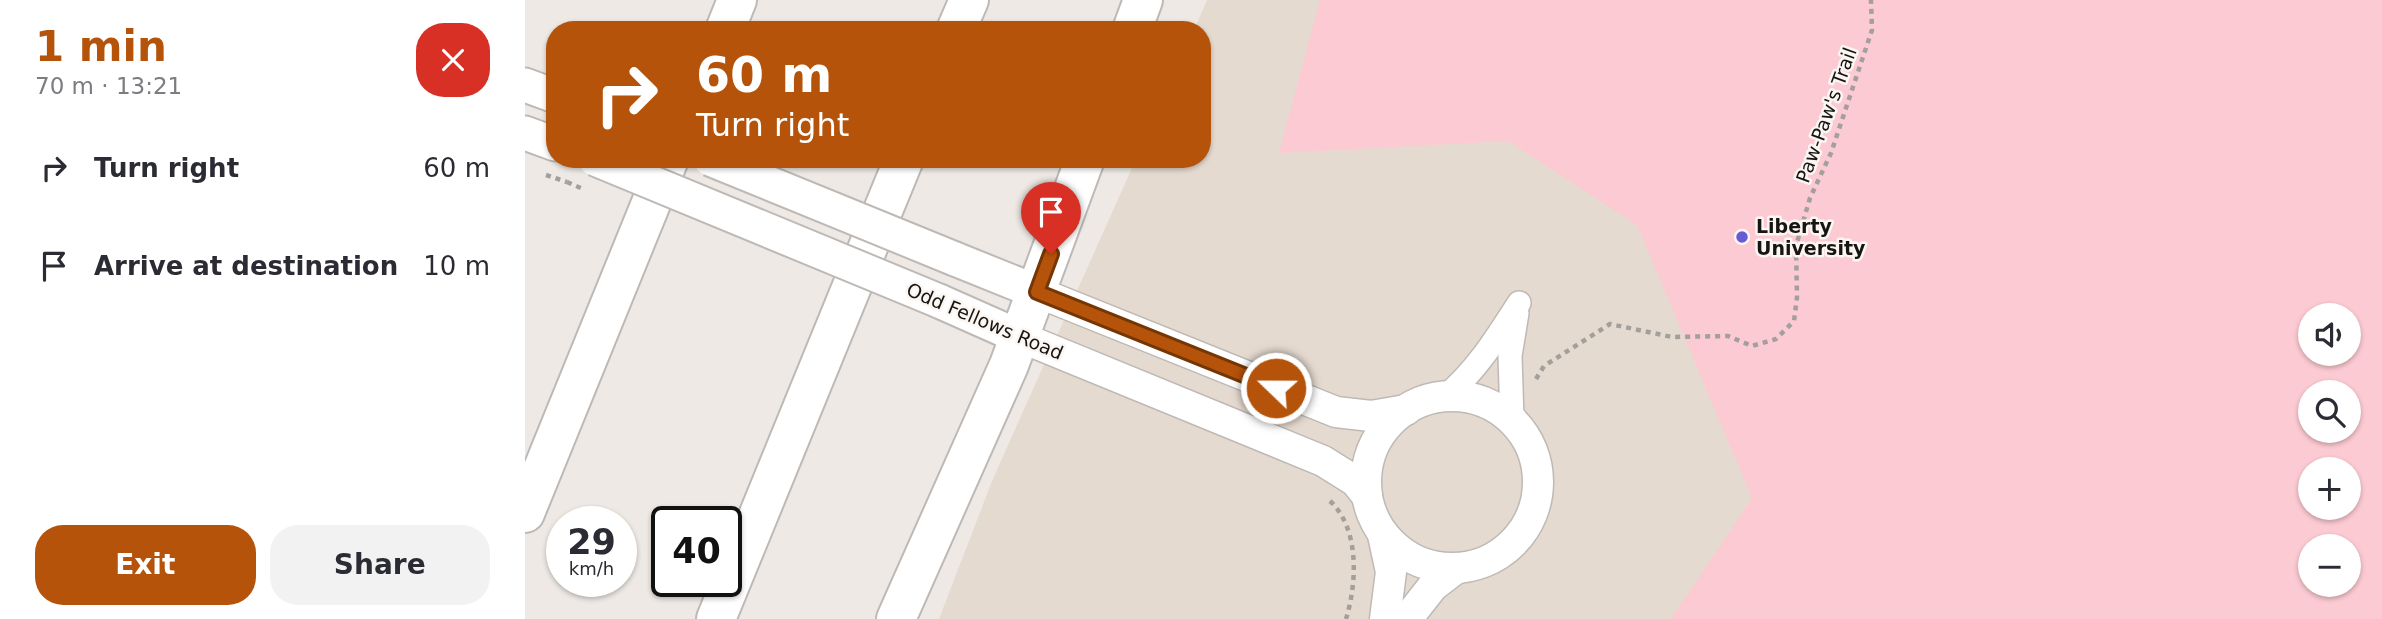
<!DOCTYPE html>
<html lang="en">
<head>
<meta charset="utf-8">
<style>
  :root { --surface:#fff; --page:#f2f2f3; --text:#2b2b33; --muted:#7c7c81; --accent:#b45309 }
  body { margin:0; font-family:"DejaVu Sans",sans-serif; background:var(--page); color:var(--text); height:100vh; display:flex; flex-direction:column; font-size:26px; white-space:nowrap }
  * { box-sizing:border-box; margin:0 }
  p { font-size:23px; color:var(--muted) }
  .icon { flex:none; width:38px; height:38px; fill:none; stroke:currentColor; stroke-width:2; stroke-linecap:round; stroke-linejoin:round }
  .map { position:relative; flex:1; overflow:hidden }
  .panel { display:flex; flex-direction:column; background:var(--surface); width:525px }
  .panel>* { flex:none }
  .banner { position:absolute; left:21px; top:21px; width:665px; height:147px; border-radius:28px; box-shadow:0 2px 5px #0004; background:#b45309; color:#fff; overflow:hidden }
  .controls { position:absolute; left:1773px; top:303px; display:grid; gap:14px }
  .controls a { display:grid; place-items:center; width:63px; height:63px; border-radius:50%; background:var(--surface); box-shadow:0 2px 5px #0004; font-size:35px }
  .speed { position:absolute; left:21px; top:506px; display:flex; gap:14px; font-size:35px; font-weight:700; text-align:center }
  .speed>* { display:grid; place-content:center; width:91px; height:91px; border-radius:50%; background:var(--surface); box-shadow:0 2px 5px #0004; line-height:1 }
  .speed small { font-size:18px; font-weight:400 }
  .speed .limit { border:4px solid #111; border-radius:10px; background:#fff; color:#111 }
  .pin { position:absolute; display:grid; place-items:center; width:60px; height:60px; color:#fff; margin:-72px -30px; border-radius:50% 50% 50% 0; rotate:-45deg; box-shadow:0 0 7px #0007 }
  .pin .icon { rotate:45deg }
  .me { position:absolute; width:77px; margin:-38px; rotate:292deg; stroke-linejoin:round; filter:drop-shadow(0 0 5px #0008) }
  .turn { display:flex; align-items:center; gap:24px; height:147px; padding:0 35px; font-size:32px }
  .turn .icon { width:91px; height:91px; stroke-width:2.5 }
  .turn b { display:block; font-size:49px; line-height:60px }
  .round { display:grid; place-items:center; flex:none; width:74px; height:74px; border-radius:28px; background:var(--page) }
  .overview { display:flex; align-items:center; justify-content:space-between; height:119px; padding:0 35px }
  h1 { font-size:42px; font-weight:700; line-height:52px; color:var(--accent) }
  .cta { display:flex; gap:14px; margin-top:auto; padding:14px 35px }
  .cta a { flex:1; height:80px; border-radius:28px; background:var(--accent); color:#fff; font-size:28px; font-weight:700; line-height:80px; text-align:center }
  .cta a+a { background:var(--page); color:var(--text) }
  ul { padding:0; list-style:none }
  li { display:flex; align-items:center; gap:21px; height:98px; padding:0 35px }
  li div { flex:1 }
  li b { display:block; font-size:26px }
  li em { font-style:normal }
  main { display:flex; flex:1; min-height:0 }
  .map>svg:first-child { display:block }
</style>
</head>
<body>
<main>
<section class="panel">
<div class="overview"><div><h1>1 min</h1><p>70 m · 13:21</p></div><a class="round" style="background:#d93025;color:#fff"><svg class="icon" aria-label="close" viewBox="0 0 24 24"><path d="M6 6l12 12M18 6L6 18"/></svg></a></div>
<ul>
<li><svg class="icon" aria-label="right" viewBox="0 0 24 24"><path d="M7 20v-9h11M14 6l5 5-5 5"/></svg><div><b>Turn right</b></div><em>60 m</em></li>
<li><svg class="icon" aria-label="arrive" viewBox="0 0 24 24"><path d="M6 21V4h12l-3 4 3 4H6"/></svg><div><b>Arrive at destination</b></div><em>10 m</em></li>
</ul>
<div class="cta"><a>Exit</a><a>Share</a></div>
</section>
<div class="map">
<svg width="1857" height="619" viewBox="0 0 1857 619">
  <rect width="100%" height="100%" fill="#eee9e4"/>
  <path fill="#e5dad0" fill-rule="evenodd" d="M682 0H1857V619H414L467 481 611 159H677V30H669ZM1785 315H1824V354H1785ZM1785 392H1824V430H1785ZM1785 469H1824V508H1785ZM1785 546H1824V584H1785Z"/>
  <path fill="#fccad2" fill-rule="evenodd" d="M795 0H1857V619H1146L1227 498 1112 225 983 141 754 153ZM1785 315H1824V354H1785ZM1785 392H1824V430H1785ZM1785 469H1824V508H1785ZM1785 546H1824V584H1785Z"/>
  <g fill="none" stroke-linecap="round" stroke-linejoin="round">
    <defs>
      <g id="minor">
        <path d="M921 396C952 370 972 337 994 303"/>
        <polyline points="987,419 985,356 992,313"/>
      </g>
      <g id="tertiary">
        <polyline points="512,292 811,412 846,416 881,410"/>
        <polyline points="495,337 798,461 830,481 842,496"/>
        <circle cx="927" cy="482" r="86"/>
        <polyline points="858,535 866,572 860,619"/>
        <polyline points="882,619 908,586 929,570"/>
      </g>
      <g id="secondary">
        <polyline points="0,85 30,96"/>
        <polyline points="0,133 30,144"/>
        <polyline points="430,259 512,292"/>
        <polyline points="414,301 495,337"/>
      </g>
      <g id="motorway">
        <polyline points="200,30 212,0"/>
        <polyline points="431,30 444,0"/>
        <polyline points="607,30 618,0"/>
        <polyline points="0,513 144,159"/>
        <polyline points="191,619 379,159"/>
        <polyline points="371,619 484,365 560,159"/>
      </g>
    </defs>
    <use href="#minor" stroke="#beb9b5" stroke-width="26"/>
    <use href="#tertiary" stroke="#beb9b5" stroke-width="33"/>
    <use href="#secondary" stroke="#beb9b5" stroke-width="37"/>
    <use href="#motorway" stroke="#beb9b5" stroke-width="42"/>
    <g stroke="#a39f9b" stroke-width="4.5" stroke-dasharray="5 5" stroke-linecap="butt">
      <polyline points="21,175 42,182"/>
      <polyline points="1011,379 1019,366 1085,324 1147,337 1203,336 1227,346 1251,339 1269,321 1272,297 1271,246 1285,198 1306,153 1347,30 1346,0"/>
      <path d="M805 501C835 529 832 583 821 619"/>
    </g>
    <use href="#minor" stroke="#fff" stroke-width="23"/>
    <use href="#tertiary" stroke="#fff" stroke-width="30"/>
    <use href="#secondary" stroke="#fff" stroke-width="33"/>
    <use href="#motorway" stroke="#fff" stroke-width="38"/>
    <defs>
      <g id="secondary-bridge">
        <polyline points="70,159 414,301"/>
        <polyline points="185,159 430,259"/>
      </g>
    </defs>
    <use href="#secondary-bridge" stroke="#beb9b5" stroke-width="37" stroke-linecap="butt"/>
    <polyline stroke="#a39f9b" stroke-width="4.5" stroke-dasharray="5 5" stroke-linecap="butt" points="42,182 58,189"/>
    <use href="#secondary-bridge" stroke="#fff" stroke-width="33"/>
  </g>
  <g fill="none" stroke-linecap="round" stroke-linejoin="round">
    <defs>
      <polyline id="route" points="526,254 512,292 751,388"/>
    </defs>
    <use href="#route" stroke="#753606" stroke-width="18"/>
    <use href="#route" stroke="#b45309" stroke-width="12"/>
  </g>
  <circle fill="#675bd5" stroke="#fbf6f2" stroke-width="2.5" cx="1217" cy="237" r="7"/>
  <g text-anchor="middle" stroke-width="5" stroke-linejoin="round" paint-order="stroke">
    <g font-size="19" fill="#161513" stroke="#fbf6f2">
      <text transform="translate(1301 115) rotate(-70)" y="7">Paw-Paw's Trail</text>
      <text transform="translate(460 321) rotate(23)" y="7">Odd Fellows Road</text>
    </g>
    <g font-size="19" font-weight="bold" fill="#161513" stroke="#fbf6f2" text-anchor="start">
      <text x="1231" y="233">Liberty<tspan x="1231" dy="22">University</tspan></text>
    </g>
  </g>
</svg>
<div class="controls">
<a><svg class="icon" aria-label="sound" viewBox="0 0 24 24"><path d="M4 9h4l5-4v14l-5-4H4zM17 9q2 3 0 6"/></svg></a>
<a><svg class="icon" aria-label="search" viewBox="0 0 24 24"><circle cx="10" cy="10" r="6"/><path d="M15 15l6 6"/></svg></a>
<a>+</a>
<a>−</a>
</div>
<div class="speed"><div>29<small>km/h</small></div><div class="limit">40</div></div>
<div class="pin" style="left:526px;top:254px;background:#d93025"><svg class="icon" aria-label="arrive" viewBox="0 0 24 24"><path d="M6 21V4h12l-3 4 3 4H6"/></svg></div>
<svg class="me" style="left:751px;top:388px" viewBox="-20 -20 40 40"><circle r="17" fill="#b45309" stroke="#fff" stroke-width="3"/><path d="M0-11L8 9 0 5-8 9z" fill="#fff"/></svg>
<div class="banner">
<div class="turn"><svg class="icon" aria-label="right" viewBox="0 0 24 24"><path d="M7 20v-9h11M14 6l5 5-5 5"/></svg><div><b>60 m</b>Turn right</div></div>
</div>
</div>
</main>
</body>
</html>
